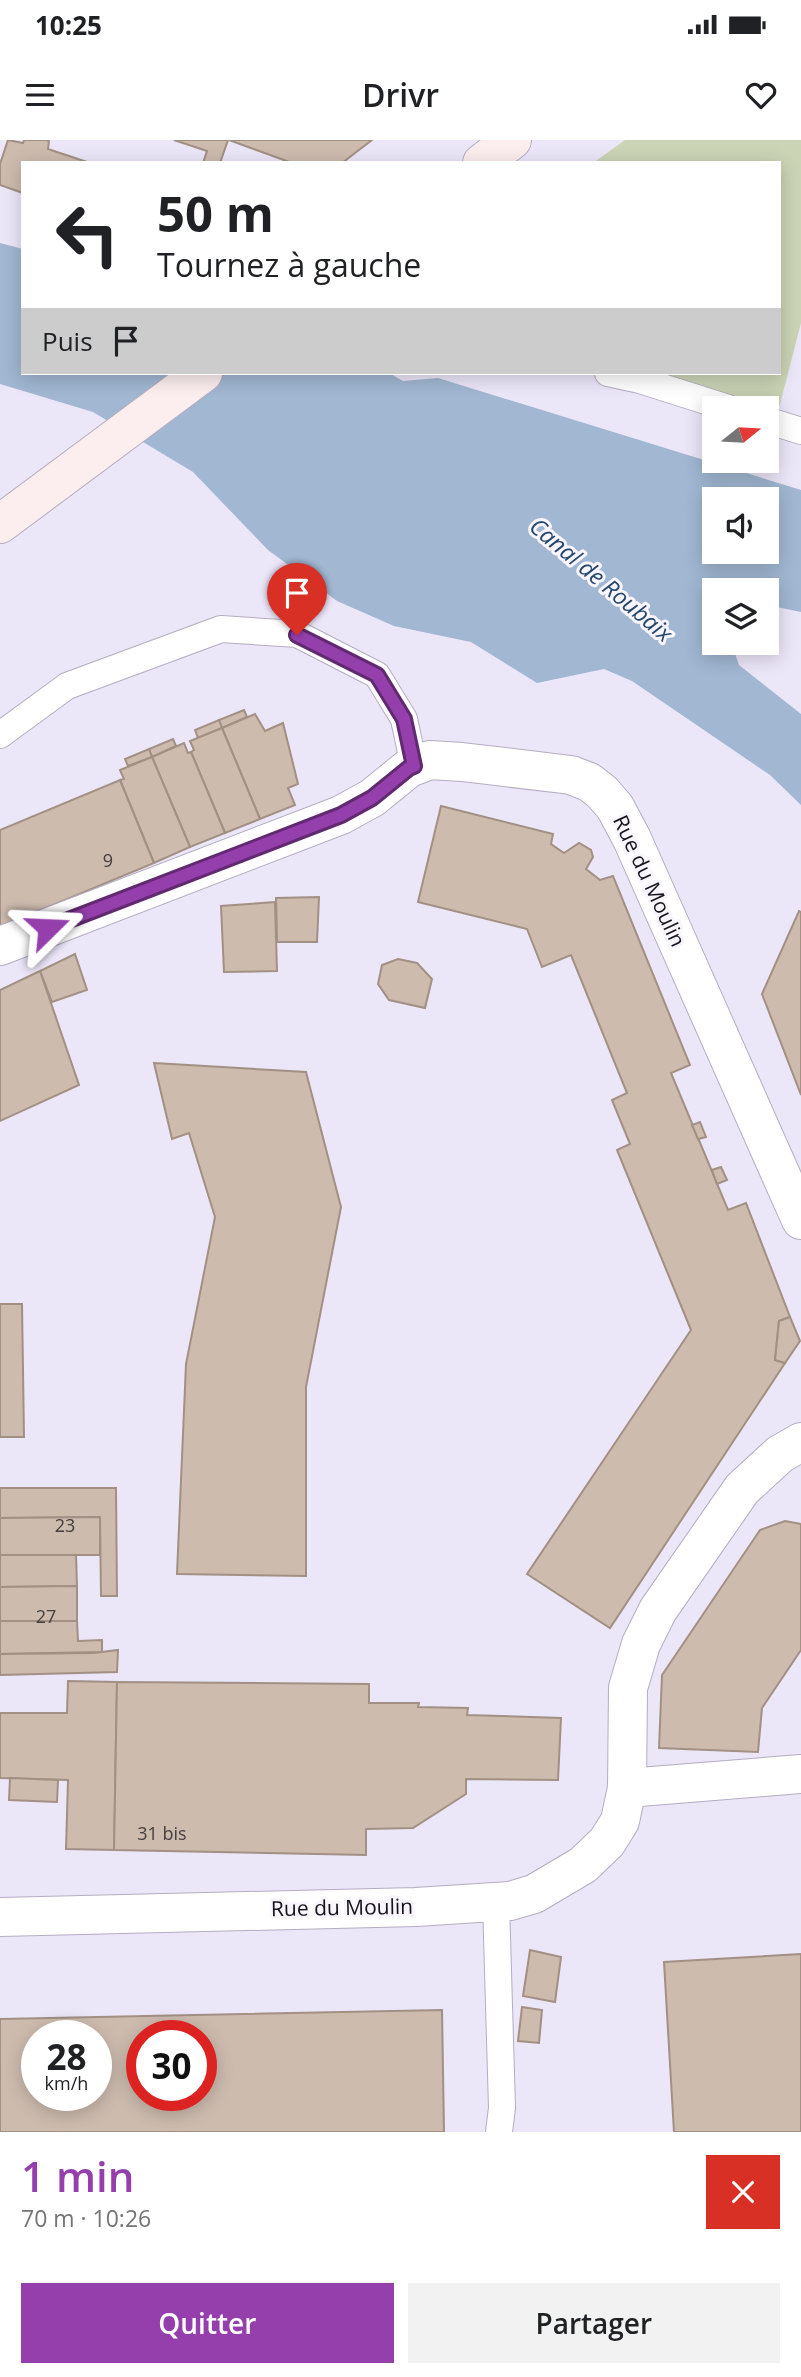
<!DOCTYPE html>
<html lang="fr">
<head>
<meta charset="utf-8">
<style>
  :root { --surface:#fff; --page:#f2f2f2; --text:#202124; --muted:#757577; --accent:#953fac }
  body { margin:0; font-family:"Open Sans",sans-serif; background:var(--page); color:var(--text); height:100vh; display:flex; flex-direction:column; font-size:26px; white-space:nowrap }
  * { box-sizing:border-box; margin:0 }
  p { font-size:23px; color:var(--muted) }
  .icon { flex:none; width:38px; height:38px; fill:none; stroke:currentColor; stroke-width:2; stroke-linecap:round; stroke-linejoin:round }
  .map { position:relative; height:1992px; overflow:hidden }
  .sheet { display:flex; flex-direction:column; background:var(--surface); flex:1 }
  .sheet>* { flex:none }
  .top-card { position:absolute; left:21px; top:21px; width:760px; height:214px; border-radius:0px; box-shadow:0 4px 18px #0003; background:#fff; color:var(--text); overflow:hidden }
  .needle { width:46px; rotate:72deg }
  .tools { position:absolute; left:702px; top:256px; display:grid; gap:14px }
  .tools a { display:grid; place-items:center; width:77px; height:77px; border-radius:0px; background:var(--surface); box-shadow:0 4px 18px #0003; font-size:35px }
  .speed { position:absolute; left:21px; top:1880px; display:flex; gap:14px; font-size:35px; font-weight:700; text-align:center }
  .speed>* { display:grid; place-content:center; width:91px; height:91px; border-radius:50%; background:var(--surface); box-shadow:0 4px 18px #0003; line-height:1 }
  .speed small { font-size:18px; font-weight:400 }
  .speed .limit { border:10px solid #d22; background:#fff; color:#111 }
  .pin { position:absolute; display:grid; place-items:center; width:60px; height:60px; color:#fff; margin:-72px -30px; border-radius:50% 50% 50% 0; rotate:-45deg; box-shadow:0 0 7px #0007 }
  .pin .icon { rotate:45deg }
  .me { position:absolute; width:77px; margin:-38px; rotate:69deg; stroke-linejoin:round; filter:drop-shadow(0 0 5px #0008) }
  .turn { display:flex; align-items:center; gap:24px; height:147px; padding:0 21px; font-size:32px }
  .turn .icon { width:91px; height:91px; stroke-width:2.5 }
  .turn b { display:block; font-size:49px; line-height:60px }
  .then { display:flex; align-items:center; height:66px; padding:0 21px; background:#0003; gap:14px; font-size:26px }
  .round { display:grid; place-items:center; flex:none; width:74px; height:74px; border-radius:0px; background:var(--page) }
  .head { display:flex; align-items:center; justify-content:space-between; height:119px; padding:0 21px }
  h1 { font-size:42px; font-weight:600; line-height:52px; color:var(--accent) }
  .action { display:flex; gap:14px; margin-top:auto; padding:14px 21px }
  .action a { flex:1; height:80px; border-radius:0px; background:var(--accent); color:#fff; font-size:28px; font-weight:600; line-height:80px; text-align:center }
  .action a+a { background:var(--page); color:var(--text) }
  .status { display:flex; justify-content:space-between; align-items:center; height:49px; padding:0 35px; background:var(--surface); direction:ltr }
  .status svg { height:19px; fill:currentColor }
  header { display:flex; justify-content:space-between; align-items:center; height:91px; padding:0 21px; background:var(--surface); font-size:32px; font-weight:600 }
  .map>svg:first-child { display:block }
</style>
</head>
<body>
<div class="status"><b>10:25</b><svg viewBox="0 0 49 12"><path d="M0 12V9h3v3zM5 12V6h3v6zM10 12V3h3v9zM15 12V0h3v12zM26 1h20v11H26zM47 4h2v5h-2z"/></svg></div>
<header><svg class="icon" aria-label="menu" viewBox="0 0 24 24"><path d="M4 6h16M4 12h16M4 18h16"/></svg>Drivr<svg class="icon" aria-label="heart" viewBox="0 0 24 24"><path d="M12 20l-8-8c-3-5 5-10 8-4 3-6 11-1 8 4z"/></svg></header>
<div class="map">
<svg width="801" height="1992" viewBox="0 0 801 1992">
  <rect width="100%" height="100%" fill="#ece6f9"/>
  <polygon fill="#cbd4b5" points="625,0 801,0 801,183 778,272 617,233 779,233 779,23 593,23"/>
  <path fill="#a1b7d2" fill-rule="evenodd" d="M0 103 23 109V233H389L403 241 438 238 801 350V472L767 465 766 450H714V502H731L739 525 801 574V665L770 635 632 541 604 529 537 543 471 502 394 486 337 461 268 410 193 332 93 272 0 244ZM714 359H766V411H714Z"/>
  <g fill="#cdbbae" stroke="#a19083" stroke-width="2" fill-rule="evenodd">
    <polygon points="8,0 23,3 24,0 46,0 49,1 48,9 90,23 23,23 23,53 0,45 0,24"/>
    <polygon points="174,0 228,0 220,23 203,23 207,11"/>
    <polygon points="229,0 372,0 342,23 292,23"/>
    <polygon points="244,570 247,577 222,588 219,580"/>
    <polygon points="255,574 265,591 283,583 298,644 288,648 295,665 260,679 222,588"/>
    <polygon points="219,580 222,588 198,598 195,590"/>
    <polygon points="222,588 260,679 225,693 191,612 194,610 190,601"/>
    <polygon points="173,599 176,606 152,617 149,609"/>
    <polygon points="184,603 188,613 191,612 225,693 190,707 152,617"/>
    <polygon points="149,609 152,617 128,626 125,619"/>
    <polygon points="152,617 190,707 154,723 120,640 124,639 120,630"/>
    <polygon points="120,640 154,723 0,787 0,690"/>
    <polygon points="441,666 553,694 551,704 564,713 579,703 591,710 593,717 586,729 600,740 613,736 690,925 671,933 728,1070 746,1063 790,1177 779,1181 775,1220 785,1223 610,1488 527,1434 691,1190 617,1010 630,1004 612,960 627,953 571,815 542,827 527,789 418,762"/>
    <polygon points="319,757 317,802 277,802 276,758"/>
    <polygon points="275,762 277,831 224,832 221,766"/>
    <polygon points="799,771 801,772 801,955 762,854"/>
    <polygon points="75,814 87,850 52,862 40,831"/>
    <polygon points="398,819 417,823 432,839 425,868 389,860 378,844 382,825"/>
    <polygon points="40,831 79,945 0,981 0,850"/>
    <polygon points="154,923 306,932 341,1067 306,1247 306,1436 177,1434 186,1224 215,1077 189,993 172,999"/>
    <polygon points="700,982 706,997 698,999 692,985"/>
    <polygon points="721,1027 727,1040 717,1044 712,1030"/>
    <polygon points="0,1164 22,1164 24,1297 0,1297"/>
    <polygon points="790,1177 800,1201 785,1223 775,1220 779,1181"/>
    <polygon points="0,1348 116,1348 117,1456 101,1456 100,1377 0,1378"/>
    <polygon points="100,1377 100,1415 0,1415 0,1378"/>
    <polygon points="785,1381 801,1384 801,1510 762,1568 758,1612 659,1608 662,1535 760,1390"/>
    <polygon points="0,1415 76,1415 77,1446 0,1447"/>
    <polygon points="77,1446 77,1481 0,1481 0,1447"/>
    <polygon points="0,1481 77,1481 78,1501 102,1500 102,1512 0,1514"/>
    <polygon points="118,1510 117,1532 0,1535 0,1514 94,1513"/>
    <polygon points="68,1541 117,1542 114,1710 66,1709 68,1640 0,1638 0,1573 67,1573"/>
    <polygon points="117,1542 369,1544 369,1563 419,1563 418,1567 468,1568 467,1575 561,1578 558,1640 466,1639 466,1654 413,1688 366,1689 366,1715 114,1710"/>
    <polygon points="10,1638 58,1640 57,1662 9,1660"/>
    <polygon points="530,1810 561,1817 555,1862 523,1856"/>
    <polygon points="801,1814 801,1992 674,1992 664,1822"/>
    <polygon points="522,1867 542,1870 539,1903 518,1901"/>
    <path d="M442 1870 444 1992H0V1879ZM37 1895H96V1955H37ZM142 1895H201V1955H142Z"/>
  </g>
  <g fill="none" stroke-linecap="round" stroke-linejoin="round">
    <defs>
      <g id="lane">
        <polyline points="608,233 640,240 728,268"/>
        <polyline points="766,280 801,291"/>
        <polyline points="0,595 67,546 221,489 297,494 377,535 404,579 414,626"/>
        <polyline points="496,1762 502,1968 499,1992"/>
      </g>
      <g id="street">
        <polyline points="0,806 341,675 372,658 409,628 430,620 462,622 571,635 589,642 602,652 615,667 632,699 801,1080"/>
        <polyline points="627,1648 628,1548 641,1504 658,1470 742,1349 780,1314 801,1302"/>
        <polyline points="0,1777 416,1767 510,1761 534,1754 583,1725 607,1702 620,1681 627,1648 801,1634"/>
      </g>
      <g id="secondary">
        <polyline points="482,23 512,0"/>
        <polyline points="0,384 203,233"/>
      </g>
    </defs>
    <use href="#lane" stroke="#b4adc0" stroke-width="28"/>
    <use href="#street" stroke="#b4adc0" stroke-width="40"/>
    <use href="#secondary" stroke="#b4adc0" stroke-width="40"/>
    <use href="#lane" stroke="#fff" stroke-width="26"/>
    <use href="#street" stroke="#fff" stroke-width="38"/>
    <use href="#secondary" stroke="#fceeee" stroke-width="38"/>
  </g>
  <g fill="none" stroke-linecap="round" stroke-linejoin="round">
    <defs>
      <polyline id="route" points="48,788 341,675 372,658 409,628 414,626 404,579 377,535 297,495"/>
    </defs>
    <use href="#route" stroke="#612970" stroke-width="18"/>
    <use href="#route" stroke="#953fac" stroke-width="12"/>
  </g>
  <g text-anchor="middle" stroke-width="6" stroke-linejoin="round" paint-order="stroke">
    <g font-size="18" fill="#443e3f">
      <text x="108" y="727">9</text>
      <text x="65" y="1392">23</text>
      <text x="46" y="1483">27</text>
      <text x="162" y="1700">31 bis</text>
    </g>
    <g font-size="21" fill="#16141a" stroke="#f8f5fd">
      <text transform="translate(649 741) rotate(65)" y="7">Rue du Moulin</text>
      <text transform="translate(342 1768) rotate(-1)" y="7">Rue du Moulin</text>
    </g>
    <g font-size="23" font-style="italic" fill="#25476d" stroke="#f8f5fd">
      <text transform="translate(601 440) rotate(40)" y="8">Canal de Roubaix</text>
    </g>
  </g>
</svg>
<div class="tools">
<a><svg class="needle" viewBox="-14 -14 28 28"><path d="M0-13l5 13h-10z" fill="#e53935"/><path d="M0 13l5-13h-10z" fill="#757577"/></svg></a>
<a><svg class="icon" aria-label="sound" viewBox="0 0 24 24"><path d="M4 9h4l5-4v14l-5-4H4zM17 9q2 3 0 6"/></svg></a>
<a><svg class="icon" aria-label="layers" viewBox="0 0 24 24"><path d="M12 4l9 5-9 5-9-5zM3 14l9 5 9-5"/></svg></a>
</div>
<div class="speed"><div>28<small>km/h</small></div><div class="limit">30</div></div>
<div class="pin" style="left:297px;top:495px;background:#d93025"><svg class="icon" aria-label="arrive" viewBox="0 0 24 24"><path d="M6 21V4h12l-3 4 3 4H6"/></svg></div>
<svg class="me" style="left:48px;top:788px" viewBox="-20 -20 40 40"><path d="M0-17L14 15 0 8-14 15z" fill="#953fac" stroke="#fff" stroke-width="4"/></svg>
<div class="top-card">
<div class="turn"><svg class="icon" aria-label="left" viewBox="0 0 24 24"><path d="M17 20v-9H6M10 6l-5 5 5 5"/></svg><div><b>50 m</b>Tournez à gauche</div></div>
<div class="then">Puis<svg class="icon" aria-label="arrive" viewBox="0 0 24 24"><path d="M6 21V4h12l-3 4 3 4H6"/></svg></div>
</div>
</div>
<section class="sheet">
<div class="head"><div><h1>1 min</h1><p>70 m · 10:26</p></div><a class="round" style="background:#d93025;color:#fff"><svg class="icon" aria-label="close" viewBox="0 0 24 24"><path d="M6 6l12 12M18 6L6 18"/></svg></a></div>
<div class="action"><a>Quitter</a><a>Partager</a></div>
</section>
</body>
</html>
